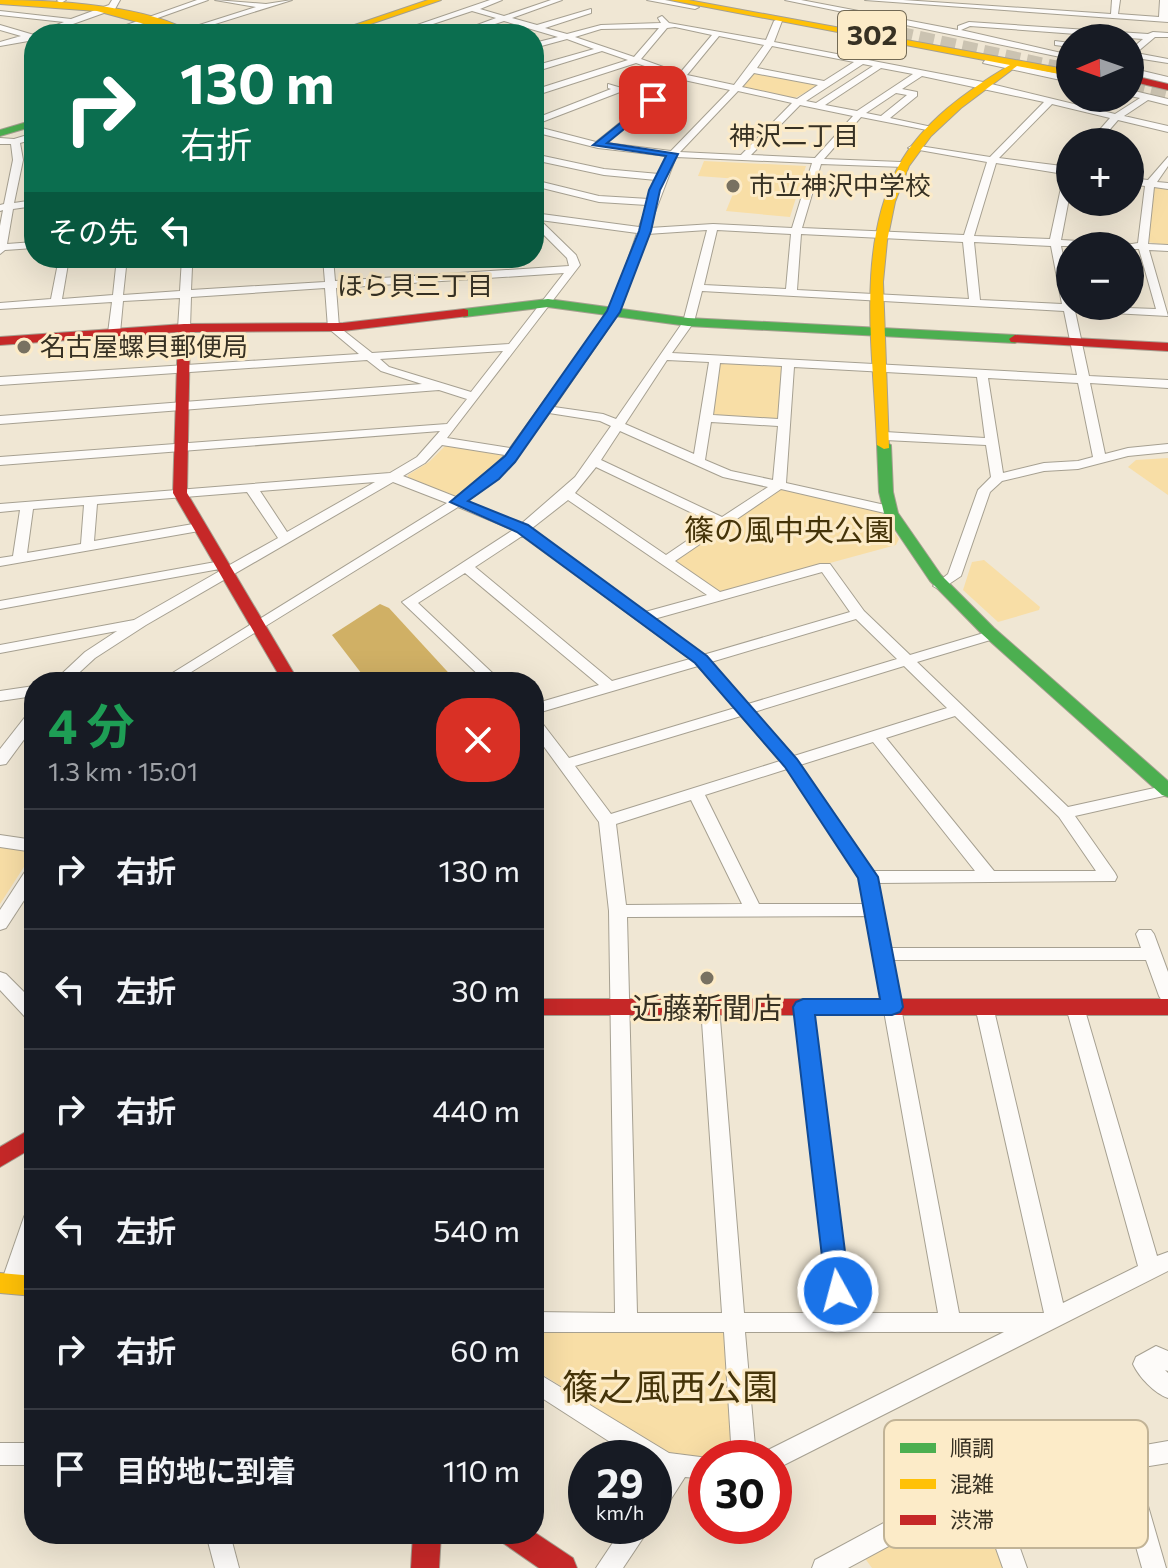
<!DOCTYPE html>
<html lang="ja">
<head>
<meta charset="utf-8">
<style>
  :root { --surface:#171b24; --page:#20242c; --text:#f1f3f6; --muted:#9ea1a6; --line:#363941 }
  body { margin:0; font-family:Commissioner,"Noto Sans JP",sans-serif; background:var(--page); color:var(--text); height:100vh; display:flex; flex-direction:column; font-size:30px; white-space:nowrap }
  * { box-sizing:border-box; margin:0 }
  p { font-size:26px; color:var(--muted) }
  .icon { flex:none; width:44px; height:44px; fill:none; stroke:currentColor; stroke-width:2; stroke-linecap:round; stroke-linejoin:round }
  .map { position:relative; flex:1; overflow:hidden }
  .sheet { position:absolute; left:24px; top:672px; width:520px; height:872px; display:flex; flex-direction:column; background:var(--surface); border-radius:32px; box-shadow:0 8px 32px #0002 }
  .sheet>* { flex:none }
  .top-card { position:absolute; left:24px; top:24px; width:520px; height:244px; border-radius:32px; box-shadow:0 8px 32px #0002; background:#0b6e4f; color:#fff; overflow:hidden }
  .needle { width:52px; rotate:268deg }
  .tools { position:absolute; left:1056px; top:24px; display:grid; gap:16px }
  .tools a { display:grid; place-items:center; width:88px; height:88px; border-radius:50%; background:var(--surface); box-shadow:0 8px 32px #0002; font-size:40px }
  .speed { position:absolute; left:568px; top:1440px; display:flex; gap:16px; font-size:40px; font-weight:700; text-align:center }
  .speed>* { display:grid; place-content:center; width:104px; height:104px; border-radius:50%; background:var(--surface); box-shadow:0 8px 32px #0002; line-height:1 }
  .speed small { font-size:20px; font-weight:400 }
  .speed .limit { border:12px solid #d22; background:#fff; color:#111 }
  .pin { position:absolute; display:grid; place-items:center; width:68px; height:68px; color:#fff; margin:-34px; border-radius:16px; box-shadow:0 4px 12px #0006 }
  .me { position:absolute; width:88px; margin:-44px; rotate:353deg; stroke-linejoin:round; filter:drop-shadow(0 0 6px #0008) }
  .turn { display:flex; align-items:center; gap:28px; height:168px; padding:0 24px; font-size:36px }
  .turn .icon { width:104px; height:104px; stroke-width:2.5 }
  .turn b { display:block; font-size:56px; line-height:68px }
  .then { display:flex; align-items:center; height:76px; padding:0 24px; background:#0003; gap:16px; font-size:30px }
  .round { display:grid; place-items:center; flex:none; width:84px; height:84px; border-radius:32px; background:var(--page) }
  .head { display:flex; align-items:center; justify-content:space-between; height:136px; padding:0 24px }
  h1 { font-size:48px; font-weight:700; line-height:60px; color:#1e9e55 }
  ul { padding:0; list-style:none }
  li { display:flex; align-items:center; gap:24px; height:120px; padding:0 24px; border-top:2px solid var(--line) }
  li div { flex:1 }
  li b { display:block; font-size:30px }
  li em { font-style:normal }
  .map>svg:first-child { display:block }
</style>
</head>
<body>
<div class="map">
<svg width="1168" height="1568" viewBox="0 0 1168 1568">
  <rect width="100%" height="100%" fill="#f0e7d4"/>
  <g fill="#f8dea6">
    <polygon points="759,72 819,85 793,99 743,88 753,73"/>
    <polygon points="704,161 806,166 790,217 726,211 739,179 698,176"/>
    <polygon points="1154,187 1168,188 1168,245 1147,242"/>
    <polygon points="722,361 783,366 779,419 714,417 711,415 718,363"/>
    <polygon points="446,445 505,455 478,481 456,496 408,479 408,475 429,462"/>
    <polygon points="1168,458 1168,495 1128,467 1136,460"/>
    <polygon points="785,488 881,512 899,539 896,545 723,592 714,591 675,563 676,559 778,489"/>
    <polygon points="984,560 1040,607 1039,610 998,622 963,590 972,562"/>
    <polygon points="0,847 29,851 31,856 0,904"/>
    <polygon points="534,1327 720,1329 726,1335 735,1454 731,1458 672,1457 534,1369"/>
    <polygon points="970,1498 982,1505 1005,1568 872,1568 864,1557"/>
  </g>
  <polygon fill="#d0b065" points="380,604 389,608 457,682 368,682 332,635"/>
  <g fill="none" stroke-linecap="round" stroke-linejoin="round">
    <g stroke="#cbc3b1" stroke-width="15" stroke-dasharray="15 7" stroke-linecap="butt">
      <polyline points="876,29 1070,71"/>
      <polyline points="1130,84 1168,93"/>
    </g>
    <defs>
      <g id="street">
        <polygon points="66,0 61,3 57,1 58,0"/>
        <polygon points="112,0 120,0 115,9 45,34 34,34 64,22 0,15 0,11 71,19 109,5"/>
        <polygon points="197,0 208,0 113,34 101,34"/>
        <polygon points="215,0 266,4 292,0 183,34 171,34 256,7"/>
        <path d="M490 0H502L480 9 504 16 551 0H562L512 18 537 25 591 9V13L545 28 567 34 601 25 661 23 658 18 662 16 669 23 766 40 774 21 778 19 782 21 774 42 983 82 1115 114 1140 98 1130 96V90L1168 99V105L1148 100 1124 116 1168 126V132L1118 120 1099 142H1089L1110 118 1052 104 999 158 1070 167V193L1061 240 1132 244 1138 243 1145 186 1130 184V178L1148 180 1168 157V166L1157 182 1168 183V189L1154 187 1148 244 1168 245V251L1149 250 1168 316 1075 311 1089 376 1168 380V388L1090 383 1105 454 1128 448 1168 444V452L1128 456 1078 469 1044 471 1002 481 990 492 961 576 940 590 933 586 948 574 978 490 991 477 986 445 885 440 879 436 885 432 985 438 977 377 794 367 786 483 894 507 896 510 889 514 781 489 675 561 720 592 820 564H830L864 611 910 655 987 632H997L999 635 997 638 917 662 1068 807 1168 785V795L1075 816 1115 873 1117 877 1115 881 878 883 890 948H1141L1136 934 1139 930H1151L1154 934 1168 972V1003L1162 1001 1159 996 1146 960H892L959 1313H1044L975 1006 978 1001H990L993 1006 1063 1303 1138 1266 1066 1007 1068 1002H1082L1084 1007 1157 1256 1168 1252V1271L774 1470V1458H763L766 1451 1004 1332H745L756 1458H732L724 1332H534V1312L615 1313 609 911 599 822 534 733V717L539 719 569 758 735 708 698 666 534 714V704L599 685 465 573 418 603 502 682H486L402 602 513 530 458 507 175 682H158L447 503 393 482 146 625 95 658 69 682H53L85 652 117 631 0 653V645L134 620 225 568 0 609V601L221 561 226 562V567L278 538 247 492 97 504 94 541 199 523 206 527 199 531 0 566V558L13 556 20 510 0 512V504L390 473 417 457 440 431 0 465V457L447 424 467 399 439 390 0 424V416L422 384 381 371 367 360 0 385V377L359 354 328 328 325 288 191 297 190 328 184 331 178 328 180 298 123 301 120 333 114 336 108 333 112 302 0 309V303L51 299 59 258H69L62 299 113 295 117 258H127L123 295 180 291 182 258H192V261L295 258 290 261 192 267 191 290 325 282 323 258H333L335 281 569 266 567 258 534 225V213L639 227 647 205 599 202 534 186V180L599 196 649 199 656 180 604 175 534 160V154L604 169 659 174 667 156 598 148 534 132V126L596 142 647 101 620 92 534 125V119L611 89 608 88V84L652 97 677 77 636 63 534 96V90L628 60 602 51 534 72V66L594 49 567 39 534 48V43L558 37 504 21 465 34H453L496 18 472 11 403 34H391ZM675 27 712 35 680 73 641 59 667 28ZM659 28 634 57 575 37 601 29ZM719 36 764 45 734 85 687 75ZM772 46 854 62 824 81 757 68ZM863 64 873 66 816 103 806 101ZM881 68 913 74 857 111 825 105ZM754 73 818 85 797 99 742 87ZM922 76 1044 102 990 157 913 145 908 148 987 162 964 235 802 228 821 164 904 167V163L901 162 824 159 861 117 932 131V127L890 118 917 96V92L902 89ZM684 80 730 90 671 151 606 143ZM738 91 792 103 741 155 680 152ZM896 93 907 95 881 116 866 113ZM800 105 853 116 815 158 751 155ZM676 157 812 163 792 228 713 224 649 228ZM996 163 1064 174 1050 239 974 236ZM540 220 637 233 618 289 603 320 510 448 447 438 580 265 576 255ZM707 230 683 322 616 419 603 414 554 407 614 320 628 289 647 234ZM717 230 791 234 786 289 704 285ZM801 234 963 242 969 299 797 290ZM974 242 1051 246 1062 304 980 300ZM1061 246H1130V249H1139L1156 309 1070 306V289ZM564 273 509 344 372 353 339 327 336 288ZM702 291 1064 311 1077 375 672 353 694 322ZM503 351 471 392 389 367 380 359ZM667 360 709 362 694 454 625 424ZM720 363 782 366 778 419 713 415ZM988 378 1078 383 1093 457 1078 461 1044 463 1003 473ZM549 413 600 421 611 426 575 477 521 524 467 501C503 478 525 447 549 413ZM711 422 778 426 773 480 731 471 705 460ZM620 431 723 477 768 487 722 517 601 460ZM442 445 505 455 479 480 456 497 403 476 425 463ZM596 467 713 523 666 555 575 493ZM375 482 287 532 260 491ZM568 500 707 595 645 612 531 529ZM84 505 81 544 27 553 33 509ZM522 536 690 659 612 681 475 567ZM822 572 850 612 703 655 654 619ZM856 619 897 659 748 704 711 662ZM904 666 947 708 794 756 754 712ZM741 716 780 761 611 814 575 766ZM955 716 1059 817 1096 871H994L886 738ZM873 742 975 871H873L800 765ZM787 769 860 878 864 904H759L705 795ZM691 800 742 904 626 905 616 824ZM867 916 938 1313H852L812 1007 810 1002H796L794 1007 830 1313H744L719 1007 717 1002H703L701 1007 722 1313H637L627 917Z"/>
        <polygon points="647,0 665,0 699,7 695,9"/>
        <polygon points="785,0 801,0 958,30 958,26 969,22 1148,34 1153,32 1168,33 1168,37 1155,37 1136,53 1168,59 1168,63 1130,57 1130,50 1143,39 970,26 961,30 1070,55 1070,59"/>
        <polygon points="865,0 903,0 1111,14 1112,0 1120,0 1118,14 1159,17 1160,0 1168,0 1168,22"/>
        <polygon points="0,25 34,35 34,40 0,46 0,42 21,36 0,30"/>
        <polygon points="1055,41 1070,43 1070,47 1055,45"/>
        <polygon points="986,59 1070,76 1070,82 983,63"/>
        <polygon points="1130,68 1168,77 1168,83 1130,74"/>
        <polygon points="34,133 34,139 20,143 23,160 14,203 34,200 34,206 13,209 7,244 34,242 34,248 5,250 0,254 0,226 3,210 0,211 0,205 4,204 13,160 11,144 0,144 0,138 14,139"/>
        <polygon points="34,686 34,696 0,701 0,691"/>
        <polygon points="34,710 34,726 6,764 0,765 0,749 29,712"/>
        <polygon points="0,835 34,840 34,852 0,847"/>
        <polygon points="34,865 34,885 6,928 0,930 0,910 28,867"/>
        <polygon points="0,972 6,974 34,1002 34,1021 27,1019 0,990"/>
        <polygon points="34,1208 34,1248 20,1289 12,1292 4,1289 1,1283 24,1217 27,1211"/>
        <path d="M1156 1346 1168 1351V1371L1165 1370 1168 1373V1398C1154 1393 1139 1377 1133 1364L1136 1357Z"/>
        <polygon points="534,1371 669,1453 708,1458 706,1458 706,1479 685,1477 662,1513 654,1516 654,1484 661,1473 654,1470 654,1458 635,1458 534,1393"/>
        <polygon points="1168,1441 1168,1463 1137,1468 1166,1568 1142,1568 1115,1472 1000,1492 1027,1568 1003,1568 978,1498 848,1568 812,1568 815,1560 956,1484 985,1473"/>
        <rect x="0" y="1443" width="34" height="22"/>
        <polygon points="624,1526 651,1526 623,1568 596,1568"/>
        <polygon points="206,1534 230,1534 239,1568 215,1568"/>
      </g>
      <g id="fast">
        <polygon points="34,120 34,126 0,136 0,130"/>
        <polygon points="548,299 688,318 1015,335 1021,339 1015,343 688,326 548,307 464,317 458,313 464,309"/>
        <polygon points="884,441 891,445 893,492 898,513 941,575 994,628 1168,781 1168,797 1162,795 982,634 930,581 884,513 879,492 877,445"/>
      </g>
      <g id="slow">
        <path d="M0 0C53 0 150 5 194 34H181L97 11 0 4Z"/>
        <polygon points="428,0 441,0 341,34 328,34"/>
        <path d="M670 0H688L1070 70V76L1017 66 961 108 931 136 909 166 895 202 887 241 883 282 889 448 884 449 877 445C874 355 855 250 898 167 922 122 968 90 1010 65Z"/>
        <polygon points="0,1273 34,1276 34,1296 0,1293"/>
      </g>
      <g id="jam">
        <polygon points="1130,75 1168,84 1168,90 1130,81"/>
        <polygon points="464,309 468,310 468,316 343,331 190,332 187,493 299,682 283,682 173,493 178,332 0,345 0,337 184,324 343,323"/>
        <polygon points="1015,335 1168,343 1168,351 1011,342 1009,339"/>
        <rect x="534" y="999" width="634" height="16"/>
        <polygon points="34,1127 34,1147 0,1167 0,1147"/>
        <polygon points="534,1532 573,1558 577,1568 539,1568 503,1543 499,1534"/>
        <polygon points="413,1534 441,1534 439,1568 411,1568"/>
      </g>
    </defs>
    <use href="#street" stroke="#a6a091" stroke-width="2"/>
    <use href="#fast" stroke="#a6a091" stroke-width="2"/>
    <use href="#slow" stroke="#a6a091" stroke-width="2"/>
    <use href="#jam" stroke="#a6a091" stroke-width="2"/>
    <use href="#street" fill="#fdfbf9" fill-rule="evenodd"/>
    <use href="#fast" fill="#4caf50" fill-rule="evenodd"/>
    <use href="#slow" fill="#ffc107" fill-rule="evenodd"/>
    <use href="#jam" fill="#c62828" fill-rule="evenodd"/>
  </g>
  <polygon fill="#1a73e8" stroke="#114b97" stroke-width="2" points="653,97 657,102 607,143 678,154 660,190 651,231 620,312 515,462 499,479 468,501 528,525 707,656 797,759 878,877 903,1007 900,1012 892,1015 815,1015 850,1291 846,1298 838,1301 829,1298 826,1291 793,1007 796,1002 803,999 880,999 858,878 785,767 695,663 517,532 450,502 505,456 607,311 639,231 649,190 666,156 593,145"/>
  <g fill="#787161" stroke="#fcebc8" stroke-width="3">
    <circle cx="733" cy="186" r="8"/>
    <circle cx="24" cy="347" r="8"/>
    <circle cx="707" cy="978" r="8"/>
  </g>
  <g text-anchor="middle" stroke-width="6" stroke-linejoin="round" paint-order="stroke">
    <g font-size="26" fill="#373123" stroke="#fcebc8">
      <text x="794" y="145">神沢二丁目</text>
      <text x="415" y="295">ほら貝三丁目</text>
    </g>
    <g font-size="26" fill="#373123" stroke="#fcebc8" text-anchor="start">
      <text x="749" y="195">市立神沢中学校</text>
      <text x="40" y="356">名古屋螺貝郵便局</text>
    </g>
    <rect fill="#fcebc8" stroke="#726954" stroke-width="2" x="838" y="11" width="68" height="48" rx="6"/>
    <g font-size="28" font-weight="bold" fill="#373123">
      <text x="872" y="45">302</text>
    </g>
    <g font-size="30" fill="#453409" stroke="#fcebc8">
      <text x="789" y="541">篠の風中央公園</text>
    </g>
    <g font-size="30" fill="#373123" stroke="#fcebc8">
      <text x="707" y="1019">近藤新聞店</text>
    </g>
    <g font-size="36" fill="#453409" stroke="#fcebc8">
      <text x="670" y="1400">篠之風西公園</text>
    </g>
  </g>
  <rect x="884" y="1420" width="264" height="128" rx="12" fill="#fcebc8" stroke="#c1b396" stroke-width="2"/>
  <rect x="900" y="1443" width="36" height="10" fill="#4caf50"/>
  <rect x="900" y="1479" width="36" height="10" fill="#ffc107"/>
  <rect x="900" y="1515" width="36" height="10" fill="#c62828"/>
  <g font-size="22" fill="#373123">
    <text x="950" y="1456">順調</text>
    <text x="950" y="1492">混雑</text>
    <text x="950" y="1528">渋滞</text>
  </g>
</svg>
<div class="tools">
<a><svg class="needle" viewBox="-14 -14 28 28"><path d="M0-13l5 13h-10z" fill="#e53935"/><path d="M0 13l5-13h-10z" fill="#9ea1a6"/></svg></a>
<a>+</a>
<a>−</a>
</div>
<div class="speed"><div>29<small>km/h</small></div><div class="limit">30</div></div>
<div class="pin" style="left:653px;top:100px;background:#d93025"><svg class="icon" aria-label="arrive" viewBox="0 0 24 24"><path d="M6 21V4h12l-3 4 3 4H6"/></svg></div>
<svg class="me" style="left:838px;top:1291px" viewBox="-20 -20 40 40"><circle r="17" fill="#1a73e8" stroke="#fff" stroke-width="3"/><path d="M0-11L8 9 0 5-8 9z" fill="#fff"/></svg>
<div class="top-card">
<div class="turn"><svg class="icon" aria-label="right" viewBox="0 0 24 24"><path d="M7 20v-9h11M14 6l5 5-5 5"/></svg><div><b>130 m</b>右折</div></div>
<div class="then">その先<svg class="icon" aria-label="left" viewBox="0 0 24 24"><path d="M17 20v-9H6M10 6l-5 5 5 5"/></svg></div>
</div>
<section class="sheet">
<div class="head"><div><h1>4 分</h1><p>1.3 km · 15:01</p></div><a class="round" style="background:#d93025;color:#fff"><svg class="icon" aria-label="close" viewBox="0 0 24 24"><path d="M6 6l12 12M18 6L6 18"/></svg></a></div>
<ul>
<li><svg class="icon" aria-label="right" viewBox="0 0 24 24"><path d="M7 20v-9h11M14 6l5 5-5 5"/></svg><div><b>右折</b></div><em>130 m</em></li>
<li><svg class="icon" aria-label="left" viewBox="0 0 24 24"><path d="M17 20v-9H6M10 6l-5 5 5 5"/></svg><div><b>左折</b></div><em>30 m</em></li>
<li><svg class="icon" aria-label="right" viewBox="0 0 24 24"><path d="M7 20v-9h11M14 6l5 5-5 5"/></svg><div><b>右折</b></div><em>440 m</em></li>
<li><svg class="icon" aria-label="left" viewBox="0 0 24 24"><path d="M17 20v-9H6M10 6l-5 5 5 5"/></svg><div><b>左折</b></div><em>540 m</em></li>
<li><svg class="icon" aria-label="right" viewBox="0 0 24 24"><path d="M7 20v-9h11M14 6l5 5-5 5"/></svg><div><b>右折</b></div><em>60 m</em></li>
<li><svg class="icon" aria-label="arrive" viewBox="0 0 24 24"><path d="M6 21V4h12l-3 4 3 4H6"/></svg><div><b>目的地に到着</b></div><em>110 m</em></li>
</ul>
</section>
</div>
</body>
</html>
